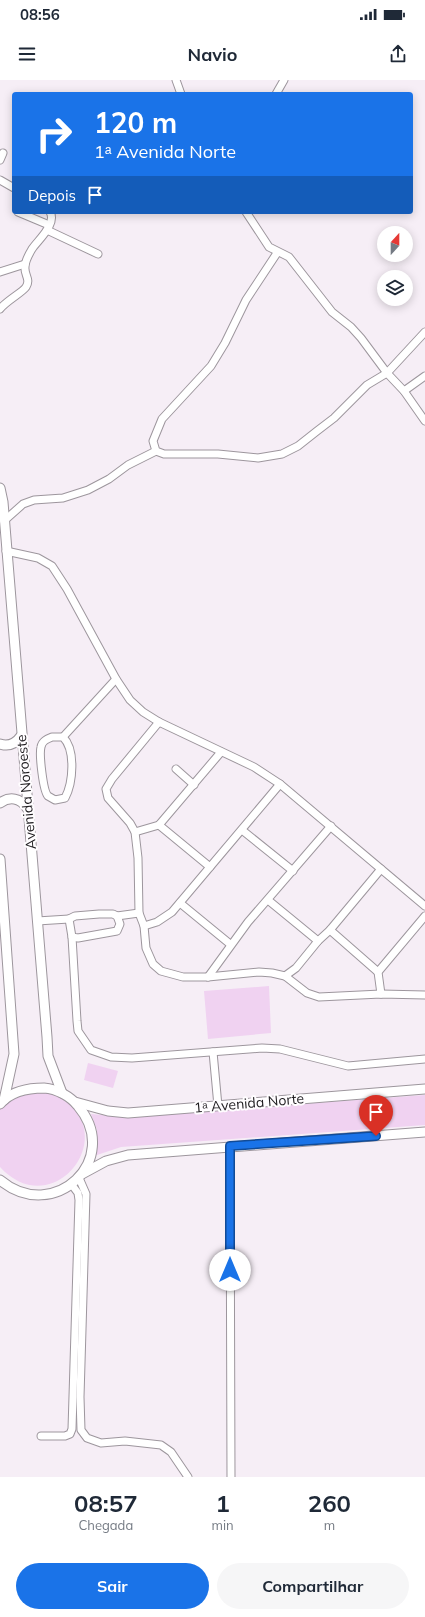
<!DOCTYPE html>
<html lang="pt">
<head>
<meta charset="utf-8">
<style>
  :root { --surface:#fff; --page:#f6f6f7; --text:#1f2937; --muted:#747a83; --accent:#1a73e8 }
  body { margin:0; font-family:Mulish,sans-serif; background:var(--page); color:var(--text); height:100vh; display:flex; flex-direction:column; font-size:15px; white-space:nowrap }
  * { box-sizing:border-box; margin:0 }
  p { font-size:13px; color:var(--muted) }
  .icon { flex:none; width:22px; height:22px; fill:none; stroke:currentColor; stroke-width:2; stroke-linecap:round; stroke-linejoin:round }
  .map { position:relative; height:1397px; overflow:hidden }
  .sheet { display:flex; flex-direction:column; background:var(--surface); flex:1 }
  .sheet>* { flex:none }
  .hud { position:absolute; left:12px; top:12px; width:401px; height:122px; border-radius:4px; box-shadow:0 2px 10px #0003; background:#1a73e8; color:#fff; overflow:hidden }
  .needle { width:26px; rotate:21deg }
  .fabs { position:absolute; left:377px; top:146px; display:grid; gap:8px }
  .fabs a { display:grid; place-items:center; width:36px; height:36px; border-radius:50%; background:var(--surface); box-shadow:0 2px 10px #0003; font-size:20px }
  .pin { position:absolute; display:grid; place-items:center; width:34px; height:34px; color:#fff; margin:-41px -17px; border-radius:50% 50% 50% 0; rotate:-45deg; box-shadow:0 0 4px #0007 }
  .pin .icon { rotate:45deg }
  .me { position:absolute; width:44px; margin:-22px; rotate:0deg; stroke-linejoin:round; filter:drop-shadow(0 0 3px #0008) }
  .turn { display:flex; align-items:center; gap:14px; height:84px; padding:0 16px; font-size:18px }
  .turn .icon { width:52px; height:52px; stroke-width:2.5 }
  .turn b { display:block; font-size:28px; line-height:34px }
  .then { display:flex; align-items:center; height:38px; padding:0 16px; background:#0003; gap:8px; font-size:15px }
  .eta { display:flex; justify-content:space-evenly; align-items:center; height:68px; text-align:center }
  .eta b { font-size:24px; font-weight:700; line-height:28px }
  .button { display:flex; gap:8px; margin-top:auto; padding:8px 16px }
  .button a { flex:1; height:46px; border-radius:24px; background:var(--accent); color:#fff; font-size:16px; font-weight:700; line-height:46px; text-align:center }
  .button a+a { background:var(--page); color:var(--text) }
  .status { display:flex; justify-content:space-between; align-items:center; height:28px; padding:0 20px; background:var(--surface); direction:ltr }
  .status svg { height:11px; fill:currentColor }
  header { display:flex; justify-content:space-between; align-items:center; height:52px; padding:0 16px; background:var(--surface); font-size:18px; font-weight:700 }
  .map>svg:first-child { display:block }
</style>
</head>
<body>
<div class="status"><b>08:56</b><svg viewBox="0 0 49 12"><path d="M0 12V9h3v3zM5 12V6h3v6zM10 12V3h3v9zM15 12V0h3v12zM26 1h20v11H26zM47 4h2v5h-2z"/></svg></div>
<header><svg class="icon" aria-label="menu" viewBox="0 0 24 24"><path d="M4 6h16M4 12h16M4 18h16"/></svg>Navio<svg class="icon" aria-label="share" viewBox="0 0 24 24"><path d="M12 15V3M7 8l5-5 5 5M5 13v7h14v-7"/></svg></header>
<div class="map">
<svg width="425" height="1397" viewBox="0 0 425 1397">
  <rect width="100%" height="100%" fill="#f6eef6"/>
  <g fill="#f0d2f1">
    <polygon points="269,906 271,953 208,959 204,911"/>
    <polygon points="88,983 118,991 113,1008 84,1000"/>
    <path d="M48 1012C131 1044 56 1148 0 1087V1029C16 1012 27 1013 48 1012Z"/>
    <polygon points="425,1015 425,1045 121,1067 94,1076 97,1050 91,1034 122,1037"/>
  </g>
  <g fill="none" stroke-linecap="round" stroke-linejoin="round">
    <defs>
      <g id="street">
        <polyline points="176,0 181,14"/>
        <polyline points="276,14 284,0"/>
        <polyline points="0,80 3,73"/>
        <polyline points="0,100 14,108"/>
        <polyline points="18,132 49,145"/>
        <polyline points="246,132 269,167 289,177 332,232 351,247 361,258 387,293 404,311 425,341"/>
        <polyline points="47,150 98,174"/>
        <polyline points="277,173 246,220 225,263 211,286 162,339 153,361 156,371 164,374 218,374 258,378 282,374 298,366 317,351 334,338 367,305 387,293 425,252"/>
        <polyline points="0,192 25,184"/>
        <path d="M0 229C6 221 23 212 26 207 31 199 24 195 25 187 25 181 29 174 32 169 38 160 57 144 50 132"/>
        <polyline points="404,311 425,296"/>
        <polyline points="4,441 23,424 34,420 63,418 88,410 109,399 128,385 156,371"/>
        <polyline points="6,471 38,478 52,486 67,509 116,599 130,620 143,632 159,642 254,687 280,704 425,826"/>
        <polyline points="159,642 112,699 106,709 108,718 130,743 135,752 138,778 139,833 144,846 146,868 153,884 161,891 183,897 208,897 259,892 272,893 285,896 307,913 319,917 381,914 425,915"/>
        <path d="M52 657H63C76 670 73 703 65 718L55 720 48 716C43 711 39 674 41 667 42 661 47 659 52 657Z"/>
        <polyline points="63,657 116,599"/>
        <polyline points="176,689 194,705"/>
        <polyline points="159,745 210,787"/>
        <polyline points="242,750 293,791"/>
        <polyline points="135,752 159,745 221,672"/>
        <polyline points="268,820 318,861"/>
        <polyline points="180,823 230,864"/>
        <polygon points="99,834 113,834 117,836 120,844 117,851 78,858 72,857 69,839 75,836"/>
        <polyline points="117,836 139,833"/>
        <polyline points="37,841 69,839"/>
        <polyline points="144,846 157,842 172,832 280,704"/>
        <polyline points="330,850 378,892"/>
        <polyline points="72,857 77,941 78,951 91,970 111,977 132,978 262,968 280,969 348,986 425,979"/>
        <polyline points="285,896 296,888 318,861 330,850 381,789"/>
        <polyline points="208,897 248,842 331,746"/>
        <polyline points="381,914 378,892 425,836"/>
        <polyline points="213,972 218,1026"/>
        <polyline points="230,1067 231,1397"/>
        <polyline points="79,1098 86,1114 80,1317 81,1350 87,1358 101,1363 125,1361 161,1365 171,1372 188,1397"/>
        <polyline points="41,1356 65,1356 70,1354 72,1349 79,1120 78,1113 72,1105"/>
      </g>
      <g id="secondary">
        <polyline points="0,408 3,422 47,957 48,976 62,1013"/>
        <path d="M0 664C9 667 16 663 21 656"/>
        <path d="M0 723C10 716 20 718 27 728"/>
        <polyline points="0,779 14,974 4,1020"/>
        <polyline points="75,1022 108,1031 128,1033 425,1009"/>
        <path d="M0 1024C11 1011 28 1008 44 1008 57 1009 70 1016 78 1026 123 1079 54 1145 0 1100"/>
        <polyline points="82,1094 106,1081 128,1075 425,1052"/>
      </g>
    </defs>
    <use href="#street" stroke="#9d969d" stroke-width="9"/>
    <use href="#secondary" stroke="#9d969d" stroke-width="11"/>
    <use href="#street" stroke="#fff" stroke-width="7"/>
    <use href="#secondary" stroke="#fff" stroke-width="9"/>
  </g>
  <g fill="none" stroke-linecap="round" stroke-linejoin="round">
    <defs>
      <polyline id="route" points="230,1190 230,1066 376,1056"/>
    </defs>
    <use href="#route" stroke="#114b97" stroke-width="10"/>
    <use href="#route" stroke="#1a73e8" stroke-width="7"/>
  </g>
  <g text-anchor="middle" stroke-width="4" stroke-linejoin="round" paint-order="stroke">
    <g font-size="14" fill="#1e1c1f" stroke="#fffdff">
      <text transform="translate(26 712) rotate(-95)" y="5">Avenida Noroeste</text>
      <text transform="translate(249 1023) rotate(-5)" y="5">1ᵃ Avenida Norte</text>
    </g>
  </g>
</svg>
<div class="fabs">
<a><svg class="needle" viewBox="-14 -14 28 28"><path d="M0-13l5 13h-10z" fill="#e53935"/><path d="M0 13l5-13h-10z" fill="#747a83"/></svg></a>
<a><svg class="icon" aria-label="layers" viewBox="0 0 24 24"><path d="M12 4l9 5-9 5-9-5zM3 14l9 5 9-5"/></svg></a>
</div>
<div class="pin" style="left:376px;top:1056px;background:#d93025"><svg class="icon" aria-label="arrive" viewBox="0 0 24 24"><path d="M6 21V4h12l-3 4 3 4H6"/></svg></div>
<svg class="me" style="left:230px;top:1190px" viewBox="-20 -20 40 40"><circle r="19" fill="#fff"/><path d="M0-13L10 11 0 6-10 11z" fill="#1a73e8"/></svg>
<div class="hud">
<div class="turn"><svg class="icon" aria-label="right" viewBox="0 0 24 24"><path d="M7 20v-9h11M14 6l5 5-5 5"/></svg><div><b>120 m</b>1ᵃ Avenida Norte</div></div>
<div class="then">Depois<svg class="icon" aria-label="arrive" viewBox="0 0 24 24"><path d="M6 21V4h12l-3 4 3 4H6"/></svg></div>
</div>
</div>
<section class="sheet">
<div class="eta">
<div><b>08:57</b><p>Chegada</p></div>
<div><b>1</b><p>min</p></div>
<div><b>260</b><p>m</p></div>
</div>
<div class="button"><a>Sair</a><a>Compartilhar</a></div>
</section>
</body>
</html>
